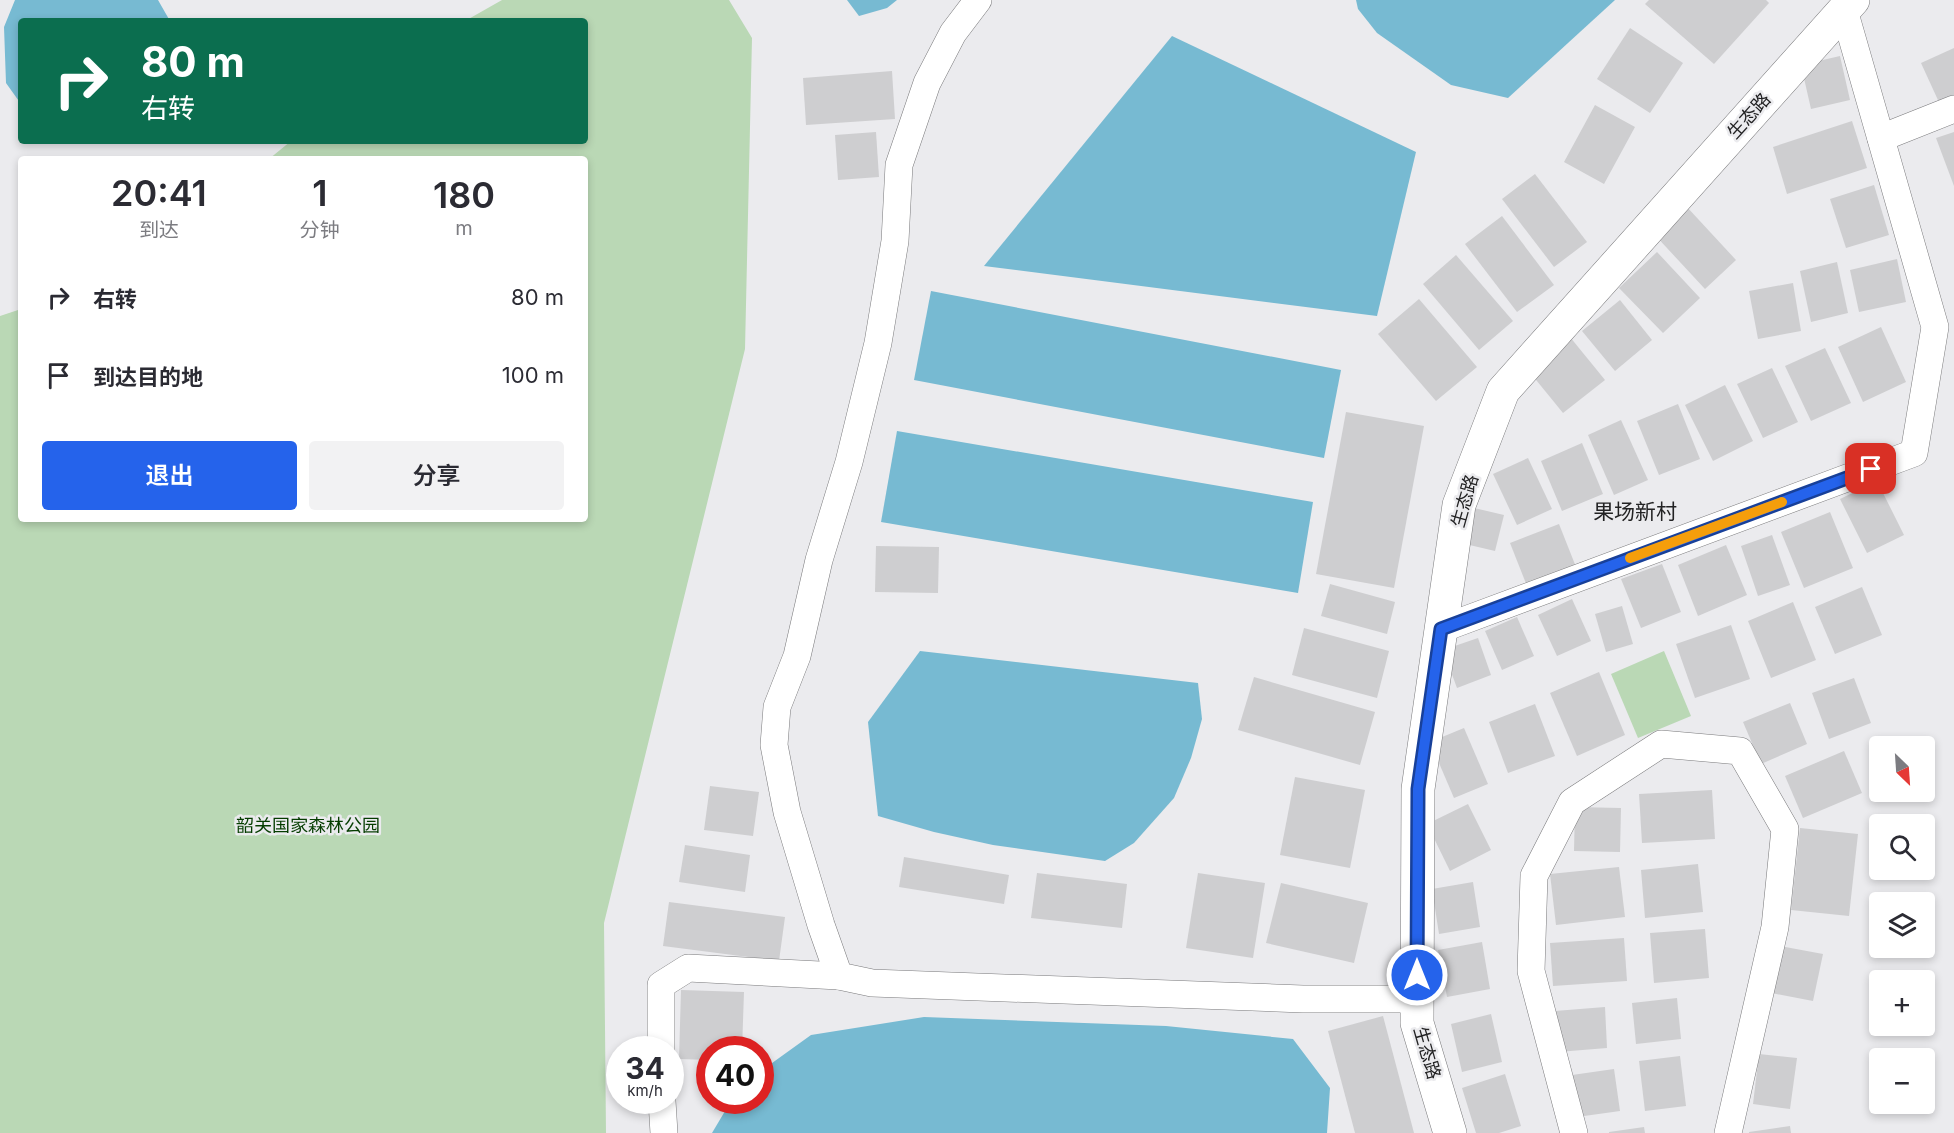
<!DOCTYPE html>
<html lang="zh">
<head>
<meta charset="utf-8">
<style>
  :root { --surface:#fff; --page:#f2f2f3; --text:#2b2b33; --muted:#7c7c81; --accent:#2563eb }
  body { margin:0; font-family:Inter,"Noto Sans SC",sans-serif; background:var(--page); color:var(--text); height:100vh; display:flex; flex-direction:column; font-size:22px; white-space:nowrap }
  * { box-sizing:border-box; margin:0 }
  p { font-size:20px; color:var(--muted) }
  .icon { flex:none; width:33px; height:33px; fill:none; stroke:currentColor; stroke-width:2; stroke-linecap:round; stroke-linejoin:round }
  .map { position:relative; flex:1; overflow:hidden }
  .sheet { position:absolute; left:18px; top:156px; width:570px; height:366px; display:flex; flex-direction:column; background:var(--surface); border-radius:6px; box-shadow:0 3px 9px #0003 }
  .sheet>* { flex:none }
  .guide { position:absolute; left:18px; top:18px; width:570px; height:126px; border-radius:6px; box-shadow:0 3px 9px #0003; background:#0b6e4f; color:#fff; overflow:hidden }
  .needle { width:39px; rotate:155deg }
  .controls { position:absolute; left:1869px; top:736px; display:grid; gap:12px }
  .controls a { display:grid; place-items:center; width:66px; height:66px; border-radius:6px; background:var(--surface); box-shadow:0 3px 9px #0003; font-size:30px }
  .speed { position:absolute; left:606px; top:1036px; display:flex; gap:12px; font-size:30px; font-weight:700; text-align:center }
  .speed>* { display:grid; place-content:center; width:78px; height:78px; border-radius:50%; background:var(--surface); box-shadow:0 3px 9px #0003; line-height:1 }
  .speed small { font-size:15px; font-weight:400 }
  .speed .limit { border:9px solid #d22; background:#fff; color:#111 }
  .pin { position:absolute; display:grid; place-items:center; width:51px; height:51px; color:#fff; margin:-26px; border-radius:12px; box-shadow:0 3px 9px #0006 }
  .me { position:absolute; width:66px; margin:-33px; rotate:0deg; stroke-linejoin:round; filter:drop-shadow(0 0 4px #0008) }
  .turn { display:flex; align-items:center; gap:21px; height:126px; padding:0 24px; font-size:27px }
  .turn .icon { width:78px; height:78px; stroke-width:2.5 }
  .turn b { display:block; font-size:42px; line-height:51px }
  .eta { display:flex; justify-content:space-evenly; align-items:center; height:102px; text-align:center }
  .eta b { font-size:36px; font-weight:600; line-height:42px }
  .action { display:flex; gap:12px; margin-top:auto; padding:12px 24px }
  .action a { flex:1; height:69px; border-radius:6px; background:var(--accent); color:#fff; font-size:24px; font-weight:600; line-height:69px; text-align:center }
  .action a+a { background:var(--page); color:var(--text) }
  ul { padding:0; list-style:none }
  li { display:flex; align-items:center; gap:18px; height:78px; padding:0 24px }
  li div { flex:1 }
  li b { display:block; font-size:22px }
  li em { font-style:normal }
  .map>svg:first-child { display:block }
</style>
</head>
<body>
<div class="map">
<svg width="1954" height="1133" viewBox="0 0 1954 1133">
  <rect width="100%" height="100%" fill="#ebebee"/>
  <g fill="#bad8b5">
    <polygon points="502,0 729,0 752,38 745,349 604,923 606,1133 0,1133 0,316 21,309 21,519 585,519 585,159 269,159 291,141 585,141 585,21 465,21"/>
    <polygon points="1664,651 1691,716 1638,738 1611,674"/>
  </g>
  <g fill="#77bad2">
    <polygon points="15,0 158,0 170,21 21,21 21,104 6,83 4,27"/>
    <polygon points="847,0 897,0 887,8 859,16"/>
    <polygon points="1356,0 1615,0 1508,98 1451,85 1377,33 1358,9"/>
    <polygon points="1172,36 1416,152 1377,316 984,266"/>
    <polygon points="931,291 1341,370 1324,458 914,380"/>
    <polygon points="897,431 1313,502 1298,593 881,522"/>
    <polygon points="920,651 1198,683 1202,719 1191,758 1174,798 1134,843 1105,861 993,845 934,832 878,816 868,722"/>
    <polygon points="924,1017 1166,1026 1293,1039 1330,1088 1327,1133 712,1133 731,1101 760,1101 761,1071 811,1035"/>
  </g>
  <g fill="#ceced0">
    <polygon points="1649,0 1766,0 1769,3 1714,64 1645,4"/>
    <polygon points="1630,28 1683,63 1650,113 1597,79"/>
    <polygon points="1954,48 1954,105 1943,111 1921,63"/>
    <polygon points="1840,56 1850,100 1811,109 1801,65"/>
    <polygon points="892,71 895,119 806,125 803,78"/>
    <polygon points="1595,105 1635,127 1604,184 1564,162"/>
    <polygon points="1852,121 1867,168 1787,194 1773,147"/>
    <polygon points="876,132 879,177 838,180 835,135"/>
    <polygon points="1954,132 1954,186 1936,138"/>
    <polygon points="1535,174 1587,242 1554,267 1502,199"/>
    <polygon points="1874,185 1889,235 1846,248 1830,199"/>
    <polygon points="1686,206 1736,260 1705,289 1654,234"/>
    <polygon points="1502,216 1554,285 1517,312 1465,244"/>
    <polygon points="1657,252 1700,298 1663,333 1619,288"/>
    <polygon points="1456,255 1513,321 1479,350 1423,284"/>
    <polygon points="1897,259 1906,302 1859,312 1850,270"/>
    <polygon points="1837,262 1848,313 1811,322 1800,271"/>
    <polygon points="1793,283 1801,331 1758,339 1749,291"/>
    <polygon points="1419,299 1477,367 1436,401 1378,334"/>
    <polygon points="1620,300 1652,340 1615,371 1582,331"/>
    <polygon points="1881,327 1906,382 1863,402 1838,347"/>
    <polygon points="1570,337 1605,380 1563,413 1528,370"/>
    <polygon points="1825,348 1851,403 1811,421 1785,366"/>
    <polygon points="1772,368 1798,422 1763,438 1737,384"/>
    <polygon points="1725,385 1753,441 1713,461 1685,405"/>
    <polygon points="1678,404 1700,459 1659,475 1637,421"/>
    <polygon points="1346,412 1424,426 1394,588 1316,574"/>
    <polygon points="1621,420 1648,480 1614,495 1588,435"/>
    <polygon points="1582,443 1603,494 1562,511 1541,461"/>
    <polygon points="1528,458 1552,509 1517,525 1493,474"/>
    <polygon points="1877,481 1904,535 1867,553 1840,499"/>
    <polygon points="1470,507 1504,515 1495,551 1461,543"/>
    <polygon points="1830,512 1853,568 1804,588 1781,532"/>
    <polygon points="1559,524 1578,572 1529,591 1510,543"/>
    <polygon points="1772,535 1790,585 1758,596 1741,546"/>
    <polygon points="1726,545 1747,595 1698,616 1678,565"/>
    <polygon points="876,546 939,547 938,593 875,592"/>
    <polygon points="1662,564 1681,612 1641,628 1621,579"/>
    <polygon points="1330,584 1395,602 1387,634 1321,616"/>
    <polygon points="1862,587 1882,635 1835,654 1815,607"/>
    <polygon points="1572,599 1591,641 1557,656 1538,615"/>
    <polygon points="1793,602 1816,660 1771,678 1748,621"/>
    <polygon points="1622,606 1633,644 1606,652 1595,614"/>
    <polygon points="1517,617 1534,656 1502,670 1485,631"/>
    <polygon points="1731,625 1750,679 1695,698 1676,644"/>
    <polygon points="1304,628 1389,651 1377,698 1292,675"/>
    <polygon points="1478,638 1491,675 1457,688 1443,650"/>
    <polygon points="1599,672 1625,735 1577,756 1550,693"/>
    <polygon points="1254,677 1375,712 1360,765 1238,730"/>
    <polygon points="1854,678 1871,723 1829,739 1812,693"/>
    <polygon points="1790,703 1807,744 1761,764 1743,722"/>
    <polygon points="1535,704 1555,756 1508,773 1489,722"/>
    <polygon points="1464,728 1488,784 1454,798 1430,742"/>
    <polygon points="1844,751 1862,793 1803,818 1785,776"/>
    <polygon points="1295,777 1365,790 1350,868 1280,855"/>
    <polygon points="710,786 759,792 753,836 704,830"/>
    <polygon points="1712,790 1715,839 1642,843 1639,794"/>
    <polygon points="1468,804 1491,850 1450,871 1427,824"/>
    <polygon points="1575,807 1621,808 1620,852 1574,851"/>
    <polygon points="1800,828 1858,834 1849,916 1791,910"/>
    <polygon points="685,845 750,855 745,892 679,882"/>
    <polygon points="904,857 1009,875 1004,904 899,887"/>
    <polygon points="1698,864 1703,912 1645,918 1641,870"/>
    <polygon points="1619,867 1625,917 1556,925 1550,874"/>
    <polygon points="1037,873 1127,884 1122,928 1031,918"/>
    <polygon points="1198,873 1265,883 1253,958 1186,948"/>
    <polygon points="1473,882 1480,927 1439,934 1432,889"/>
    <polygon points="1281,883 1368,903 1354,963 1266,943"/>
    <polygon points="669,902 785,917 779,961 663,946"/>
    <polygon points="1705,929 1709,978 1654,983 1650,933"/>
    <polygon points="1624,938 1627,981 1553,986 1550,943"/>
    <polygon points="1482,942 1490,989 1447,997 1438,950"/>
    <polygon points="1780,946 1823,954 1813,1001 1771,993"/>
    <polygon points="681,990 744,992 742,1050 710,1050 710,1060 679,1059"/>
    <polygon points="1677,998 1681,1039 1636,1044 1632,1003"/>
    <polygon points="1605,1007 1607,1048 1558,1052 1555,1011"/>
    <polygon points="1491,1014 1502,1062 1462,1072 1451,1024"/>
    <polygon points="1383,1016 1414,1133 1355,1133 1328,1031"/>
    <polygon points="1759,1054 1797,1058 1790,1109 1753,1104"/>
    <polygon points="1680,1056 1686,1106 1645,1111 1639,1061"/>
    <polygon points="1614,1069 1620,1111 1577,1117 1572,1075"/>
    <polygon points="1505,1074 1521,1126 1499,1133 1476,1133 1462,1088"/>
    <polygon points="1790,1126 1791,1133 1749,1133 1749,1132"/>
    <polygon points="1644,1127 1645,1133 1609,1133 1609,1132"/>
  </g>
  <g fill="none" stroke-linecap="round" stroke-linejoin="round">
    <defs>
      <g id="street">
        <polyline points="978,0 953,33 927,83 899,165 895,241 878,343 849,462 819,560 797,656 777,707 774,745 787,812 821,925 839,976 872,983 1303,999 1417,999"/>
        <polyline points="1881,138 1954,109"/>
        <polyline points="1441,629 1914,453 1935,327 1844,10"/>
        <polyline points="661,1050 661,985 688,968 839,976"/>
        <polyline points="662,1101 664,1133"/>
        <polyline points="1574,1133 1531,971 1534,876 1572,802 1661,744 1740,751 1785,829 1775,927 1728,1133"/>
      </g>
      <polyline id="secondary" points="1450,1133 1417,1023 1418,789 1459,505 1503,391 1853,0"/>
    </defs>
    <use href="#street" stroke="#7a7a7c" stroke-width="28"/>
    <use href="#secondary" stroke="#7a7a7c" stroke-width="34"/>
    <use href="#street" stroke="#fff" stroke-width="27"/>
    <use href="#secondary" stroke="#fff" stroke-width="33"/>
  </g>
  <g fill="none" stroke-linecap="round" stroke-linejoin="round">
    <defs>
      <polyline id="route" points="1417,975 1418,789 1441,629 1871,469"/>
    </defs>
    <use href="#route" stroke="#184099" stroke-width="15"/>
    <use href="#route" stroke="#2563eb" stroke-width="10"/>
    <polyline stroke="#f59e0b" stroke-width="10" points="1630,558 1782,502"/>
  </g>
  <g text-anchor="middle" stroke-width="5" stroke-linejoin="round" paint-order="stroke">
    <g font-size="18" fill="#222223" stroke="#ebebee">
      <text transform="translate(1749 116) rotate(-48)" y="6">生态路</text>
      <text transform="translate(1465 501) rotate(-74)" y="6">生态路</text>
      <text transform="translate(1427 1053) rotate(74)" y="6">生态路</text>
    </g>
    <g font-size="18" fill="#053d00" stroke="#ebebee">
      <text x="308" y="832">韶关国家森林公园</text>
    </g>
    <g font-size="21" fill="#222223" stroke="#ebebee">
      <text x="1635" y="519">果场新村</text>
    </g>
  </g>
</svg>
<div class="controls">
<a><svg class="needle" viewBox="-14 -14 28 28"><path d="M0-13l5 13h-10z" fill="#e53935"/><path d="M0 13l5-13h-10z" fill="#7c7c81"/></svg></a>
<a><svg class="icon" aria-label="search" viewBox="0 0 24 24"><circle cx="10" cy="10" r="6"/><path d="M15 15l6 6"/></svg></a>
<a><svg class="icon" aria-label="layers" viewBox="0 0 24 24"><path d="M12 4l9 5-9 5-9-5zM3 14l9 5 9-5"/></svg></a>
<a>+</a>
<a>−</a>
</div>
<div class="speed"><div>34<small>km/h</small></div><div class="limit">40</div></div>
<div class="pin" style="left:1871px;top:469px;background:#d93025"><svg class="icon" aria-label="arrive" viewBox="0 0 24 24"><path d="M6 21V4h12l-3 4 3 4H6"/></svg></div>
<svg class="me" style="left:1417px;top:975px" viewBox="-20 -20 40 40"><circle r="17" fill="#2563eb" stroke="#fff" stroke-width="3"/><path d="M0-11L8 9 0 5-8 9z" fill="#fff"/></svg>
<div class="guide">
<div class="turn"><svg class="icon" aria-label="right" viewBox="0 0 24 24"><path d="M7 20v-9h11M14 6l5 5-5 5"/></svg><div><b>80 m</b>右转</div></div>
</div>
<section class="sheet">
<div class="eta">
<div><b>20:41</b><p>到达</p></div>
<div><b>1</b><p>分钟</p></div>
<div><b>180</b><p>m</p></div>
</div>
<ul>
<li><svg class="icon" aria-label="right" viewBox="0 0 24 24"><path d="M7 20v-9h11M14 6l5 5-5 5"/></svg><div><b>右转</b></div><em>80 m</em></li>
<li><svg class="icon" aria-label="arrive" viewBox="0 0 24 24"><path d="M6 21V4h12l-3 4 3 4H6"/></svg><div><b>到达目的地</b></div><em>100 m</em></li>
</ul>
<div class="action"><a>退出</a><a>分享</a></div>
</section>
</div>
</body>
</html>
